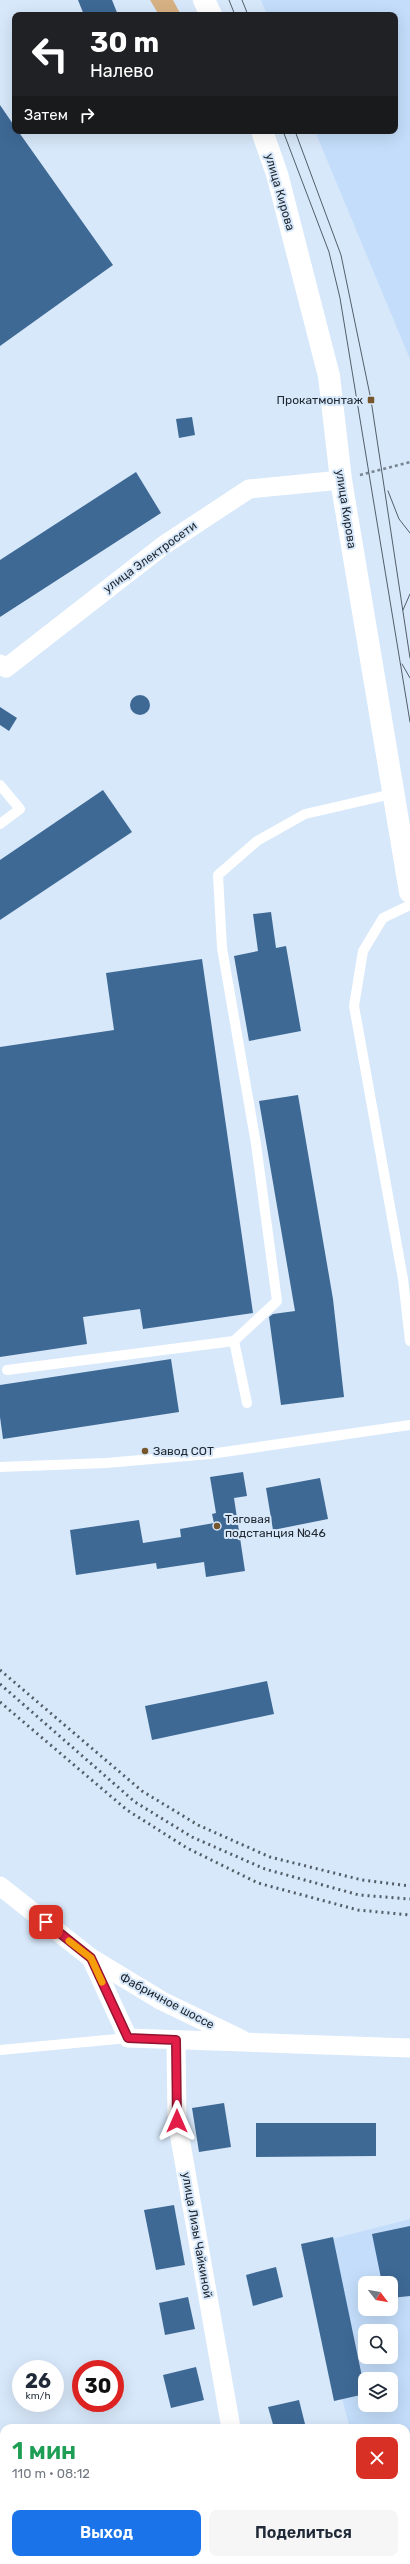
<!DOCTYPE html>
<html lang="ru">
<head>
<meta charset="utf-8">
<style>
  :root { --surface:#fff; --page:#f6f6f7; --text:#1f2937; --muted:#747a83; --accent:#1a73e8 }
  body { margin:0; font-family:Rubik,sans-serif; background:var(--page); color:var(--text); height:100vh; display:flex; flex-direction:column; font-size:15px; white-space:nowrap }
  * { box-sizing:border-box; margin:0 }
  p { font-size:13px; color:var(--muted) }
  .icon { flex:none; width:22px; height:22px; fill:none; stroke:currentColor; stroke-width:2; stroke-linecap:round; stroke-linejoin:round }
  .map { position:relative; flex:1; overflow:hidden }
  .panel { position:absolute; left:0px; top:2424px; width:410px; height:140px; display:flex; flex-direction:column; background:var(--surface); border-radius:12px 12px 0 0; box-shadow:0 4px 16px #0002 }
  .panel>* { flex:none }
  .banner { position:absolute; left:12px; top:12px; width:386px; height:122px; border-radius:8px; box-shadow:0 4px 16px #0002; background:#202124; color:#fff; overflow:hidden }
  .needle { width:26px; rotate:121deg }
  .fabs { position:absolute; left:358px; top:2276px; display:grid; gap:8px }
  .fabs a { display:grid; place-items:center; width:40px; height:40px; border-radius:8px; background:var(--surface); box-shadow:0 4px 16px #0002; font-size:20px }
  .speed { position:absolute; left:12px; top:2360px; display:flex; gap:8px; font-size:20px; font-weight:700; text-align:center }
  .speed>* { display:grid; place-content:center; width:52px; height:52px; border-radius:50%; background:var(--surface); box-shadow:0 4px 16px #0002; line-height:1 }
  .speed small { font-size:10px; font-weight:400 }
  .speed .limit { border:6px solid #d22; background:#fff; color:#111 }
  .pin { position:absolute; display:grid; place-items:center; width:34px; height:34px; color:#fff; margin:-17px; border-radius:8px; box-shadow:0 2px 6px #0006 }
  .me { position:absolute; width:44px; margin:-22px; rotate:0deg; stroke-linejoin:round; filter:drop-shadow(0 0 3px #0008) }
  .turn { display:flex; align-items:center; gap:14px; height:84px; padding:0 12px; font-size:18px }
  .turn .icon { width:52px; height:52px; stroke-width:2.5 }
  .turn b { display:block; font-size:28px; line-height:34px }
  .then { display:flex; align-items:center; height:38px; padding:0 12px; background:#0003; gap:8px; font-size:15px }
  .round { display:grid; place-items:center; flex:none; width:42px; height:42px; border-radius:8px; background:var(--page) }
  .overview { display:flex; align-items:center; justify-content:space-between; height:68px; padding:0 12px }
  h1 { font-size:24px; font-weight:600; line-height:30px; color:#1e9e55 }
  .action { display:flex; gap:8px; margin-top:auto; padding:8px 12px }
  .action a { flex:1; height:46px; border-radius:8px; background:var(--accent); color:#fff; font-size:16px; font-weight:600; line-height:46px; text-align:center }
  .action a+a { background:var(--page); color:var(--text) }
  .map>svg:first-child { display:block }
</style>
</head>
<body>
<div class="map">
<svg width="410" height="2564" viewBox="0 0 410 2564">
  <rect width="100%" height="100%" fill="#d7e8fa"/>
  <g fill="#c3ddfa" fill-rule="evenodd">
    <polygon points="261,0 410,0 410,359 315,131 395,131 395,15 267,15"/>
    <path d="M410 2219V2434L406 2435V2428H350L301 2247ZM365 2283H391V2309H365ZM365 2331H391V2357H365ZM365 2379H391V2405H365Z"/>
  </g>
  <polygon fill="#d6b183" points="150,0 173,0 181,15 159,15"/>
  <g fill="#3e6995">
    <polygon points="78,0 112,0 118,15 84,15"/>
    <polygon points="0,105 15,127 15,131 18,131 113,265 0,346"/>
    <polygon points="192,417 195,435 179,438 176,419"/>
    <polygon points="136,472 161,513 0,617 0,560"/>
    <circle cx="140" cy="705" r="10"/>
    <polygon points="0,707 17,718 9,731 0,725"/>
    <polygon points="103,790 132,832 0,920 0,860"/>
    <polygon points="271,912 276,948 286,946 301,1031 249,1041 234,956 258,951 253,914"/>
    <polygon points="202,959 253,1313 143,1329 140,1309 83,1317 87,1344 0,1357 0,1047 114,1030 106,973"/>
    <polygon points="298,1095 333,1299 344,1397 281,1405 269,1317 273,1314 295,1311 259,1101"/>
    <polygon points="171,1359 179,1412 3,1439 0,1417 0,1385"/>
    <polygon points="243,1472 247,1496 234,1498 245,1571 206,1577 204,1562 157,1569 156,1563 76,1575 70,1530 139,1520 143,1543 181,1537 180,1529 214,1523 212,1514 216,1513 210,1477"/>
    <polygon points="320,1478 328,1519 273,1530 266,1488"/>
    <polygon points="267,1681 274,1714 152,1740 145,1706"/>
    <polygon points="224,2103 231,2147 199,2152 192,2108"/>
    <polygon points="256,2123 376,2123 376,2156 256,2157"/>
    <polygon points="174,2205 185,2265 156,2270 144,2210"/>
    <polygon points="410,2226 410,2296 391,2298 391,2283 382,2283 372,2234"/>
    <polygon points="333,2237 365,2391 365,2394 334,2401 301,2244"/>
    <polygon points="276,2267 283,2297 253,2306 246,2275"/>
    <polygon points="188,2297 195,2329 165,2335 159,2303"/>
    <polygon points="196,2367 204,2400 171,2408 163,2375"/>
    <polygon points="299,2400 306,2428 274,2428 268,2407"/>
  </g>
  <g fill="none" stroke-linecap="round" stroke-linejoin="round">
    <polyline stroke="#798592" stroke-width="2.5" stroke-dasharray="3 3" stroke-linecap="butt" points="360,475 410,462"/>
    <g stroke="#fff" stroke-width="10">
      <polyline points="0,785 20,809 0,824"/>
      <polyline points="410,905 383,918 363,951 354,1006 403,1279 410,1341"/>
      <polyline points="234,1341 247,1403"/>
      <polyline points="7,1370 234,1341 277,1301 256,1144 222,948 218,875 257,841 305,814 392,794"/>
      <polyline points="0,1467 106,1463 210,1454 410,1425"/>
      <polyline points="0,2050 128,2038"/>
    </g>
    <g stroke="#fff" stroke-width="19">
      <polyline points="0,664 6,668 164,545 249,489 341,480"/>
      <polyline points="0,1886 91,1958 128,2038 410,2048"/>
      <polyline points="91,1958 162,2001 241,2039"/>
      <polyline points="176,2040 177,2121 231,2428"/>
      <polyline points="254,2560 255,2564"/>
    </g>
    <g stroke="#fff" stroke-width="22">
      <polyline points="204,0 211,15"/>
      <polyline points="262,131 277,174 329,376 341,480 410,892"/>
    </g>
    <g stroke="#535e69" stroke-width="1">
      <polyline points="229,0 235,15"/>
      <polyline points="242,0 248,15"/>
      <polyline points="283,131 329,252 340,298 410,722"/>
      <polyline points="295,131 341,255 371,400 410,658"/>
      <polyline points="388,491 399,519 410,533"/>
      <polyline points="403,610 410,594"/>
      <polyline points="402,664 410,678"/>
    </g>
    <g stroke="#535e69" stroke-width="3" stroke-dasharray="2 4" stroke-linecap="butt">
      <polyline points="0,1670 142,1791 198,1825 270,1857 362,1880 410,1886"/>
      <polyline points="0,1684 135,1802 192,1837 265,1869 359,1895 410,1899"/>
      <polyline points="0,1702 127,1810 187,1848 258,1883 358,1910 410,1915"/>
    </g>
  </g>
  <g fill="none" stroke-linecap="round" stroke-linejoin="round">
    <defs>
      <polyline id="route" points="46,1922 91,1958 128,2038 176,2040 177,2121"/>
    </defs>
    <use href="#route" stroke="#92132f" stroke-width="10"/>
    <use href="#route" stroke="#e11d48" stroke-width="7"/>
    <polyline stroke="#f59e0b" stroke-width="7" points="69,1941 91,1958 102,1982"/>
  </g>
  <g fill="#76562c" stroke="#d7e8fa" stroke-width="1.5">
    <rect x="367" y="396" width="8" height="8" rx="2"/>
    <circle cx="145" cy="1451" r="4"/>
    <circle cx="217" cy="1526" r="4"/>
  </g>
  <g text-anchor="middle" stroke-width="4" stroke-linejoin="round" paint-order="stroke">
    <g font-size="12" fill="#212932" stroke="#d7e8fa">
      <text transform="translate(280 192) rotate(74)" y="4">улица Кирова</text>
      <text transform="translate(346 509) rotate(81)" y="4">улица Кирова</text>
      <text transform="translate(150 557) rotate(-36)" y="4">улица Электросети</text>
      <text transform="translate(167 2001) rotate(28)" y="4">Фабричное шоссе</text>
      <text transform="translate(197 2235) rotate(80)" y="4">улица Лизы Чайкиной</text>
    </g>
    <g font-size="12" fill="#212932" stroke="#d7e8fa" text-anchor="start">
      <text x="363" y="404" text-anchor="end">Прокатмонтаж</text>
      <text x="153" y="1455">Завод СОТ</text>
      <text x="225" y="1523">Тяговая<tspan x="225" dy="14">подстанция №46</tspan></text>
    </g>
  </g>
</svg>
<div class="fabs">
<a><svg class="needle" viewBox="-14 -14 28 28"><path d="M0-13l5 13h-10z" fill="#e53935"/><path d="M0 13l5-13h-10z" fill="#747a83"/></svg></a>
<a><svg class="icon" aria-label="search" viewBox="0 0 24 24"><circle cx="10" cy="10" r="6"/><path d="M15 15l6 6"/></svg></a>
<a><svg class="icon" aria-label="layers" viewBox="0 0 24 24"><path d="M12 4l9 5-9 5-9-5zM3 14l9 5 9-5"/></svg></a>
</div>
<div class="speed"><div>26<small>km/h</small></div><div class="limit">30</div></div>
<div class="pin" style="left:46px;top:1922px;background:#d93025"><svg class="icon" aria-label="arrive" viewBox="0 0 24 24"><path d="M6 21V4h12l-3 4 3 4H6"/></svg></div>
<svg class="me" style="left:177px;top:2121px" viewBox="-20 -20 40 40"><path d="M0-17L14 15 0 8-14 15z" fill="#e11d48" stroke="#fff" stroke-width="4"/></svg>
<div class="banner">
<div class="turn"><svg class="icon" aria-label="left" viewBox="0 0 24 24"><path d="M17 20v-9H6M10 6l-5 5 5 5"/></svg><div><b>30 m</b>Налево</div></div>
<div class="then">Затем<svg class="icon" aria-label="right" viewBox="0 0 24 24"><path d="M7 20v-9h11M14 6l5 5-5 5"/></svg></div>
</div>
<section class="panel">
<div class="overview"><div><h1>1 мин</h1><p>110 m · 08:12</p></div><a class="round" style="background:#d93025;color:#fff"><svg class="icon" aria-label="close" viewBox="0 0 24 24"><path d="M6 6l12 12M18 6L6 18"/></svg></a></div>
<div class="action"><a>Выход</a><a>Поделиться</a></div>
</section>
</div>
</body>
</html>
